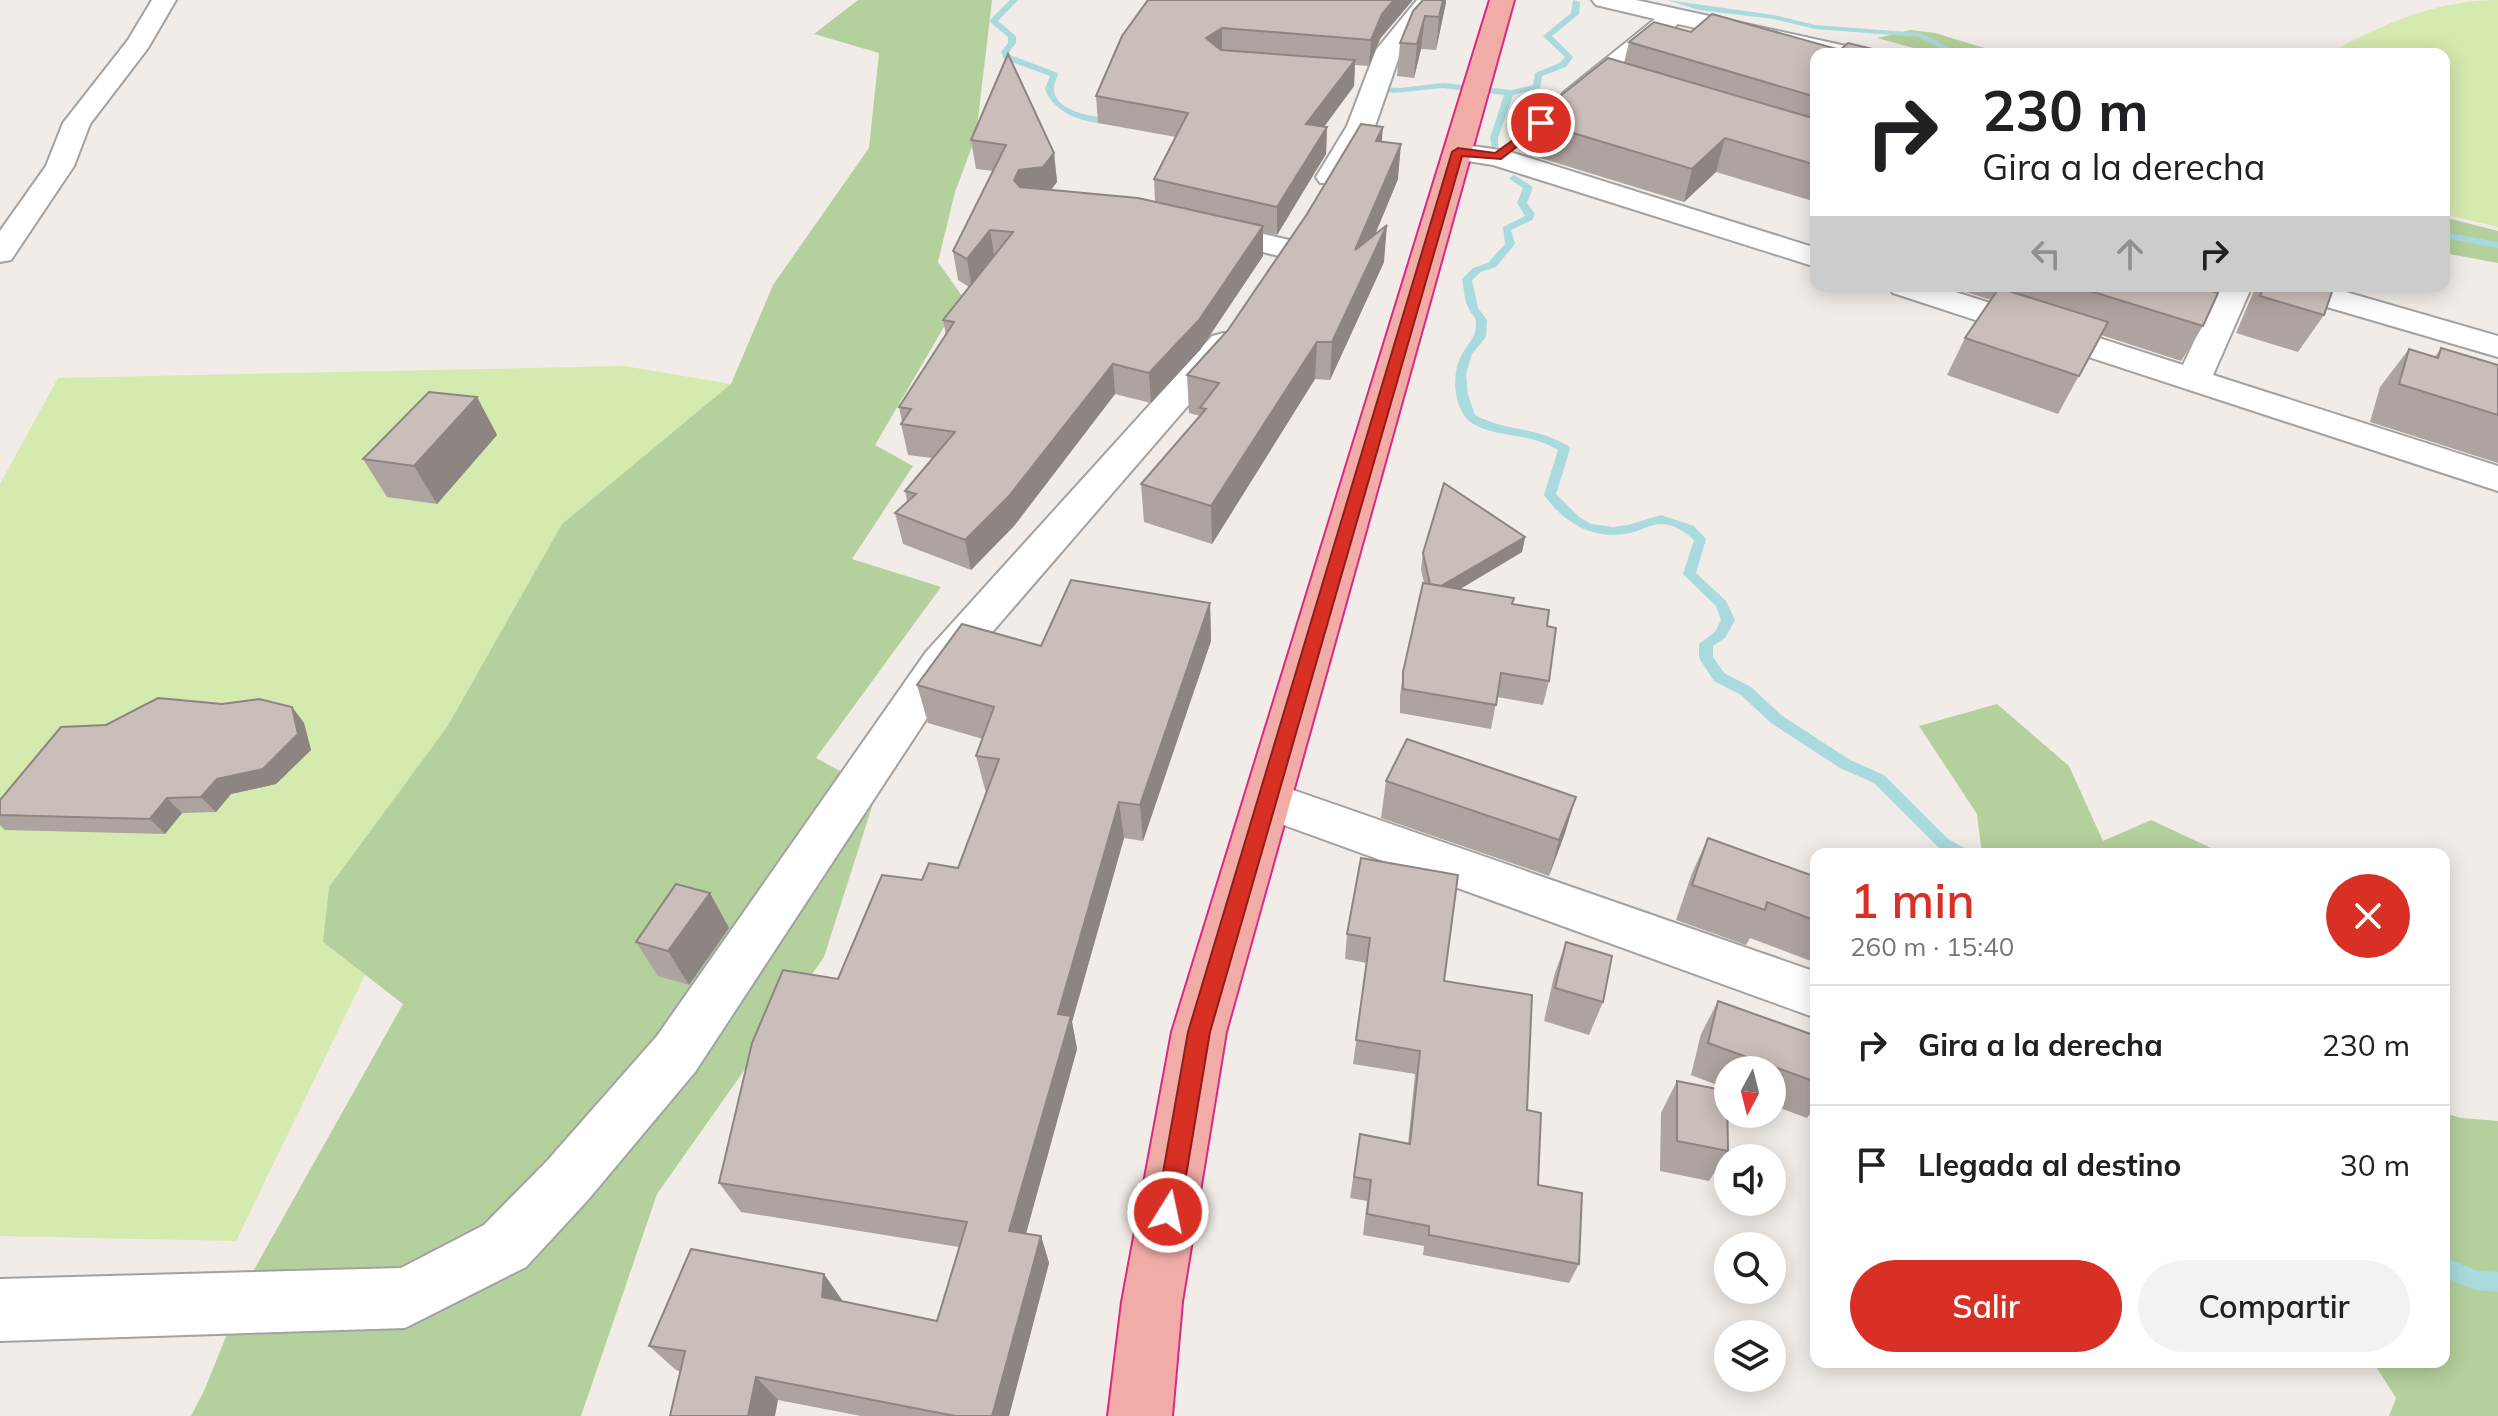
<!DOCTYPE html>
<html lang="es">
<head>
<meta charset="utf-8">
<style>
  :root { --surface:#fff; --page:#f2f2f2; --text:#202124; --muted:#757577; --line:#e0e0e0; --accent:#d93025 }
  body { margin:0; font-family:Mulish,sans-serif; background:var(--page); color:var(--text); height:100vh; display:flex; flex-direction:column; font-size:30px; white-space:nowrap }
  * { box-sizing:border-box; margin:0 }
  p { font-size:26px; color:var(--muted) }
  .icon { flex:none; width:44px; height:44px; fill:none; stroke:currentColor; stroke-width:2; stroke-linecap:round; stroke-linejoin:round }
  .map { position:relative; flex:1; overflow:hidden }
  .panel { position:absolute; left:1810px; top:848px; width:640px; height:520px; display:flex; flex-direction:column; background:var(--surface); border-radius:16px; box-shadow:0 4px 20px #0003 }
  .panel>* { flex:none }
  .top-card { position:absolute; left:1810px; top:48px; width:640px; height:244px; border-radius:16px; box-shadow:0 4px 20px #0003; background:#fff; color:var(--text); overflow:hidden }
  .needle { width:52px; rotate:187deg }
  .buttons { position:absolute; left:1714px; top:1056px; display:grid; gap:16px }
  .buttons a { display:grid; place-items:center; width:72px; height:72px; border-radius:50%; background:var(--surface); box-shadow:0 4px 20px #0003; font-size:40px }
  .pin { position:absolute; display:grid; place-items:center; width:68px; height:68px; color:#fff; margin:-34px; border:4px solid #fff; border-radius:50%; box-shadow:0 2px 8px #0007 }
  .me { position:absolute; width:88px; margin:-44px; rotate:10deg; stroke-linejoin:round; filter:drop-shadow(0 0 6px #0008) }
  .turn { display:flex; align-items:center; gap:28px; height:168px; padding:0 40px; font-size:36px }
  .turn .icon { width:104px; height:104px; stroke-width:2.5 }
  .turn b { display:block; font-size:56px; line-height:68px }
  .lanes { display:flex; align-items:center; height:76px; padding:0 40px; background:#0003; justify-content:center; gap:40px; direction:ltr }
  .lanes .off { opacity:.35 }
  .round { display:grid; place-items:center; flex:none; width:84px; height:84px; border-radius:42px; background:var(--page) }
  .head { display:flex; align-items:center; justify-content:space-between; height:136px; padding:0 40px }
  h1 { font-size:48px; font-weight:600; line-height:60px; color:var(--accent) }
  .button { display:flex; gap:16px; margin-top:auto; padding:16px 40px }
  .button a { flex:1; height:92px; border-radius:48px; background:var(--accent); color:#fff; font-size:32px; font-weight:600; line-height:92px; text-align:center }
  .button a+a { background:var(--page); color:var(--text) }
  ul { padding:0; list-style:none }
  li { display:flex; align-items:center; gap:24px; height:120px; padding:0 40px; border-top:2px solid var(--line) }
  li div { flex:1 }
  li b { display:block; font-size:30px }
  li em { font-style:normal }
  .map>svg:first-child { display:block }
</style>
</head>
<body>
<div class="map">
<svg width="2498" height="1416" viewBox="0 0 2498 1416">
  <rect width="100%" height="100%" fill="#f1ece7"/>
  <g fill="#d5eaae">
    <path d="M2498 0V227L2444 214V54H2328C2382 24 2436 0 2498 0Z"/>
    <polygon points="624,366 731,384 562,524 447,727 329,887 323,942 365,975 236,1241 0,1236 0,484 58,378"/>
  </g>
  <g fill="#b4d09c">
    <polygon points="858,0 992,0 976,136 955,192 938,262 962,296 875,445 913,466 852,559 941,587 816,758 877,791 824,957 657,1194 581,1416 191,1416 204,1391 251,1275 403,1004 323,942 329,887 447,727 562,524 731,384 773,285 869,148 879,53 814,34"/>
    <polygon points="1911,30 1935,33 2004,54 1936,54 1877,38"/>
    <polygon points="2444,217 2498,231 2498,263 2444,253"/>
    <polygon points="1997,704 2069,766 2103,841 2151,820 2224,854 1982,854 1977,814 1919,726"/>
    <polygon points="2444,1113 2461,1118 2498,1121 2498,1416 2389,1416 2396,1398 2373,1362 2444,1362"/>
  </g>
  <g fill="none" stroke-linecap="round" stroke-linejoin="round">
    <g fill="#a8dade" fill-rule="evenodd">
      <path d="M1010 0H1018L998 21 1016 36V43L1009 52 1010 55 1058 73C1057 78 1053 86 1054 91 1057 114 1100 117 1117 120V124C1090 125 1055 116 1045 89L1050 76 1004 59 1001 52 1008 43V37L989 21Z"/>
      <polygon points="1573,0 1580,2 1579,14 1552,36 1573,57 1566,67 1542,76 1540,88 1513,95 1498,138 1498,147 1492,147 1490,138 1504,95 1443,88 1394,93 1377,90 1381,87 1400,88 1443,83 1512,90 1533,85 1535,73 1560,63 1565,57 1543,36 1571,13"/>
      <polygon points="1667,0 1774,15 1815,25 1921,33 1962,54 1952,54 1919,37 1815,29 1774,19 1699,10"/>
      <path d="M1514 175 1533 187 1527 203 1535 214 1532 220 1511 230 1515 244 1496 267 1481 272 1472 280 1478 308 1487 320 1486 337 1472 354 1466 374 1468 395 1475 415C1506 432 1536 426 1568 446L1570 449 1556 494 1579 517 1591 524 1613 527 1628 525 1661 515 1694 526 1706 539 1696 573 1726 601 1735 620 1725 638 1713 646V657L1724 673 1751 687 1781 715 1850 760 1884 775 1948 839 1969 850 1972 854H1950L1938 847 1874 783 1840 768 1771 723 1741 695 1714 681 1699 658V644L1715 632 1721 620 1716 606 1683 574 1694 540C1686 532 1672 523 1660 524 1651 524 1640 531 1630 533 1594 541 1565 524 1544 495L1558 450C1529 432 1503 439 1475 425 1454 414 1451 378 1460 358 1466 345 1476 339 1476 325 1477 317 1472 316 1469 309 1464 301 1464 288 1462 279L1473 268 1488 263 1505 244 1503 227 1525 216 1517 203 1523 188 1511 180 1509 178Z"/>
      <polygon points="2444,232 2498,242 2498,248 2444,238"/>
      <polygon points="2444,1257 2475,1270 2498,1272 2498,1292 2475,1290 2444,1277"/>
    </g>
    <defs>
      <g id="minor">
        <polygon points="152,0 176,0 148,48 90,124 74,166 11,260 0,262 0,231 46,166 63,123 128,40"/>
        <polygon points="1417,0 1442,0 1401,51 1375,126 1344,177 1340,183 1320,183 1316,177 1347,126 1376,50"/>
        <polygon points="1592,0 1636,0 1846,46 1859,54 1816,55 1678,24 1581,105 1563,105 1559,99 1563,93 1655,19 1596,5"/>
        <polygon points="1458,144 1507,151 1816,248 1816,267 1493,165 1448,158 1444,152 1448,146"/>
        <polygon points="1204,220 1298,242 1303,249 1298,256 1287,258 1193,235 1189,229 1193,223"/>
        <polygon points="1888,286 1937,286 2183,365 2220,286 2252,286 2213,375 2498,466 2498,491 1893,293"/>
        <polygon points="2274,286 2325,286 2498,336 2498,357 2279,293"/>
        <polygon points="1224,333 1236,336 1241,343 1236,350 956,674 695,1072 587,1201 526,1267 405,1328 0,1341 0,1279 401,1268 484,1225 547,1161 657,1036 926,652 1212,336"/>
        <polygon points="1267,781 1816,972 1816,1018 1251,813 1244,800 1251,787"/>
      </g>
      <polygon id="trunk" points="1490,0 1514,0 1226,1032 1182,1302 1172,1416 1108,1416 1122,1302 1172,1032"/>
    </defs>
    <use href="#minor" stroke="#a2a2a2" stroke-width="4"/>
    <use href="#trunk" stroke="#da2981" stroke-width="4"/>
    <use href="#minor" fill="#fff" fill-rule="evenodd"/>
    <use href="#trunk" fill="#f1aca8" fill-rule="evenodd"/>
  </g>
  <g fill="#ada3a0">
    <polygon points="1148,0 1380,39 1369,66 1355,65 1354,86 1324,127 1327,127 1326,154 1277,235 1263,232 1263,256 1200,350 1151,403 1115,394 1014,526 971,570 903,544 895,513 907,501 905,491 932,458 908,455 901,424 902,422 899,407 946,335 943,320 969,287 958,280 953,251 993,171 976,169 971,140 1054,153 1057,182 1051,190 1155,202 1154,179 1176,137 1098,123 1096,96"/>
    <polygon points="1423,0 1446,0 1436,50 1421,49 1414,78 1397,76 1400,43"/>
    <polygon points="1691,32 1840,50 1893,54 1816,54 1816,202 1716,172 1684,202 1524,153 1530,120 1624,63 1629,42"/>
    <polygon points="1382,141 1398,179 1375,235 1384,262 1330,380 1315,379 1212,544 1144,522 1141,484 1200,416 1189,413 1187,375 1228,330"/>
    <polygon points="1816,231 1816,245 1812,244"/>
    <polygon points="1947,286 2195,286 2203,326 2181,361 2101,335 2058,414 1947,375 1965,338 1991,300"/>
    <polygon points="2256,286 2334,286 2324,315 2298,352 2236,333"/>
    <polygon points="2441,348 2498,365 2498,463 2370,422 2380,387 2409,349 2435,357"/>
    <polygon points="477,397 497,435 437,504 387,497 363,459"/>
    <polygon points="1525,537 1522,552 1460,589 1512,604 1547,626 1549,681 1543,705 1497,697 1491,729 1400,713 1400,696 1403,672 1424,583 1421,569 1423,553"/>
    <polygon points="1210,603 1211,641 1143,841 1124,838 1072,1022 1077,1049 1026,1234 1041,1236 1049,1263 1009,1416 861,1416 778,1400 676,1370 649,1346 824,1274 842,1301 937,1321 959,1247 741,1212 719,1183 838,979 922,880 958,868 986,793 976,756 983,739 928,723 917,685 1041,646"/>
    <polygon points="222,704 292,707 304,723 311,750 276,784 231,794 216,812 182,813 165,834 5,830 0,825 0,800 106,725"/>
    <polygon points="1386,781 1565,833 1549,876 1381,818"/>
    <polygon points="1708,838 1816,877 1816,963 1750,938 1746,945 1676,920 1692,873"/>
    <polygon points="1361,858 1527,1110 1538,1185 1579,1264 1569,1283 1423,1255 1424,1246 1363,1235 1367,1201 1350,1198 1360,1134 1408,1144 1415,1074 1353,1064 1367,963 1345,959 1347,934"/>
    <polygon points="710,893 729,928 689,985 658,976 636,942"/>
    <polygon points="1566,942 1603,1002 1589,1035 1544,1021 1554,976"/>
    <polygon points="1718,1001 1816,1036 1816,1106 1807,1118 1772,1105 1772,1070 1728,1070 1728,1089 1691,1075 1701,1034"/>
    <polygon points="1677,1081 1728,1151 1709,1181 1660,1171 1661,1113"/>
  </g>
  <g fill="#8d8582">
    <polygon points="1394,0 1413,0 1380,39 1369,66 1371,40 1382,14"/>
    <polygon points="1443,0 1446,0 1446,3 1436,50 1439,17"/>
    <polygon points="1425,16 1421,49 1414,78 1417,44"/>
    <polygon points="1222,28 1222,54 1206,38"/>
    <polygon points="1355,60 1354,86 1306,151 1306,124"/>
    <polygon points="1327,127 1326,154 1277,235 1277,207"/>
    <polygon points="1383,127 1380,162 1376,141"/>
    <polygon points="1725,138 1716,172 1684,202 1692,169"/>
    <polygon points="1401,144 1398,179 1353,287 1355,250"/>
    <polygon points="1054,153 1057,182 1046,196 1022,199 1014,180 1019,170"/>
    <polygon points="1387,225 1384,262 1330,380 1332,342"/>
    <polygon points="1263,226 1263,256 1200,350 1151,403 1149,373"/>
    <polygon points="990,230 995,260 972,289 967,259"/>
    <polygon points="1317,342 1315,379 1212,544 1211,506"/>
    <polygon points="1113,364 1115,394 1014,526 971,570 965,540"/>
    <polygon points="477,397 497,435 437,504 414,466"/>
    <polygon points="1525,537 1522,552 1430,607 1432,591"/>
    <polygon points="1210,603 1211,641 1143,841 1140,805"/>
    <polygon points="292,707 304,723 311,750 276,784 231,794 216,812 201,797 217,779"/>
    <polygon points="1576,797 1565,833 1549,876 1559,840"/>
    <polygon points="167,798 182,813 165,834 150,819"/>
    <polygon points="1119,802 1124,838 1072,1022 1077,1049 1019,1258 1009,1231 1058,1014"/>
    <polygon points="710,893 729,928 689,985 668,951"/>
    <polygon points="1041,1236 1049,1263 1009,1416 992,1416"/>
    <polygon points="824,1274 842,1300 840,1323 822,1297"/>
    <polygon points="756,1377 778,1400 775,1416 748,1416"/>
  </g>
  <g fill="#c9beba" stroke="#8d8582" stroke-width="2">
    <polygon points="1148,0 1394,0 1382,14 1371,40 1222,28 1206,38 1221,50 1355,60 1306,124 1327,127 1277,207 1154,179 1188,113 1096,96 1122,36"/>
    <polygon points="1423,0 1443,0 1439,17 1425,16 1417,44 1400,43 1413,11"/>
    <polygon points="1712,14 1840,50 1848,43 1893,54 1816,54 1816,97 1629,42 1654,22 1691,32"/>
    <polygon points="1008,54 1054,153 1043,167 1019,170 1014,180 1020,187 1138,198 1263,226 1199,320 1149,373 1113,364 1009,496 965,540 895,513 916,494 905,491 955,432 901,424 911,409 899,407 954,322 943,320 1013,232 990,230 967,259 953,251 1006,145 971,140"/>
    <polygon points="1608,58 1816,119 1816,165 1725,138 1692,169 1530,120"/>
    <polygon points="1361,124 1383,127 1376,141 1401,144 1355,250 1387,225 1332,342 1317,342 1211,506 1141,484 1206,409 1200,408 1219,383 1187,375 1228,330 1307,214"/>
    <polygon points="2074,286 2195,286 2218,293 2203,326"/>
    <polygon points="2264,286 2334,286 2324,315 2260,296"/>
    <polygon points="1999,288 2108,322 2079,376 1965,338"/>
    <polygon points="2441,348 2498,365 2498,415 2399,384 2409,349 2438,358"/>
    <polygon points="429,392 477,397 414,466 363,459"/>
    <polygon points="1444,483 1525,537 1441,586 1430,584 1423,553"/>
    <polygon points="1071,580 1210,603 1140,805 1119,802 1058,1014 1071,1016 1009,1231 1041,1236 992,1416 955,1416 756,1377 748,1416 670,1416 685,1351 649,1346 691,1249 824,1274 822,1297 937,1321 967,1222 719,1183 752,1043 783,970 838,979 882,875 922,880 929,863 958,868 999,759 976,756 994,707 917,685 962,624 1041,646"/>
    <polygon points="1423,583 1514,598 1512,604 1549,610 1547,626 1556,628 1549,681 1501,673 1496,705 1403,689 1403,672"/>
    <polygon points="158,698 222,704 259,699 292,707 298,734 263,769 217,779 201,797 167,798 150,819 0,815 0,800 61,727 106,725"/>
    <polygon points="1407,739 1576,797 1559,840 1386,781"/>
    <polygon points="1708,838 1816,877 1816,921 1767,902 1765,910 1692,885"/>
    <polygon points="1361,858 1458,875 1444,981 1532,995 1527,1110 1541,1113 1538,1185 1582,1193 1579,1264 1429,1235 1429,1226 1367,1214 1371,1180 1354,1177 1360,1134 1410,1144 1420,1051 1356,1040 1370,938 1347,934"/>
    <polygon points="676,884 710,893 668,951 636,942"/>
    <polygon points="1566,942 1612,956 1603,1002 1555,988"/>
    <polygon points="1718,1001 1816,1036 1816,1082 1708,1043"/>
    <polygon points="1677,1081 1727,1091 1728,1151 1677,1141"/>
  </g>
  <polygon fill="#d93025" stroke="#8d1f18" stroke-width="2" points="1541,120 1545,125 1501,159 1462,156 1210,1032 1180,1212 1177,1220 1168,1224 1160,1220 1156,1212 1188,1032 1452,152 1458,148 1495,153"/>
</svg>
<div class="buttons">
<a><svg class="needle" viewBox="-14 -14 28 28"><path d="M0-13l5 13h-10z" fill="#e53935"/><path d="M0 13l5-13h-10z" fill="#757577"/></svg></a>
<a><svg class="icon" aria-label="sound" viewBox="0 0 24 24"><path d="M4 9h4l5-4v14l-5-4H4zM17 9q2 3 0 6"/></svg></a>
<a><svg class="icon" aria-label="search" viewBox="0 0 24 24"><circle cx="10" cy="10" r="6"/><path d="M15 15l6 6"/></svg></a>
<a><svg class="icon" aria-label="layers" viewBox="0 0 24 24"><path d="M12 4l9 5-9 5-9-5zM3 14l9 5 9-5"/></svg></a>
</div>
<div class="pin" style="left:1541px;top:123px;background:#d93025"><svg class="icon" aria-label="arrive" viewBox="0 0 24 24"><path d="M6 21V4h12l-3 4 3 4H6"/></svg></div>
<svg class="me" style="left:1168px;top:1212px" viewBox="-20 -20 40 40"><circle r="17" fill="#d93025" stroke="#fff" stroke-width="3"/><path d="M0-11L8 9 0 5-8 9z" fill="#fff"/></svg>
<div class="top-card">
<div class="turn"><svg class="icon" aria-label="right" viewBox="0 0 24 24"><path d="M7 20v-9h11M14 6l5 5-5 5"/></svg><div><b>230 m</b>Gira a la derecha</div></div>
<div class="lanes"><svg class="icon off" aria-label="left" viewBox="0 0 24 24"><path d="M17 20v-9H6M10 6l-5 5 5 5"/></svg><svg class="icon off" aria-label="ahead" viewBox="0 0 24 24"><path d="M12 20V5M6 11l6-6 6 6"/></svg><svg class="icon" aria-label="right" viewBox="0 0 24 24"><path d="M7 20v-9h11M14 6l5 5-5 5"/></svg></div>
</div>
<section class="panel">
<div class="head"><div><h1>1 min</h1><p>260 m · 15:40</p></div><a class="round" style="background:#d93025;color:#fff"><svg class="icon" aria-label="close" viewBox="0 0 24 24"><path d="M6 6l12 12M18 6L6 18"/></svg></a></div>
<ul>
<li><svg class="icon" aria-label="right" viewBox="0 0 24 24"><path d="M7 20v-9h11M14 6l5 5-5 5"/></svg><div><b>Gira a la derecha</b></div><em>230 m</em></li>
<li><svg class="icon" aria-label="arrive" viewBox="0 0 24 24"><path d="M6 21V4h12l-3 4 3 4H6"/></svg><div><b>Llegada al destino</b></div><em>30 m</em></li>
</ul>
<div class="button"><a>Salir</a><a>Compartir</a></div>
</section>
</div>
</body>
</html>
